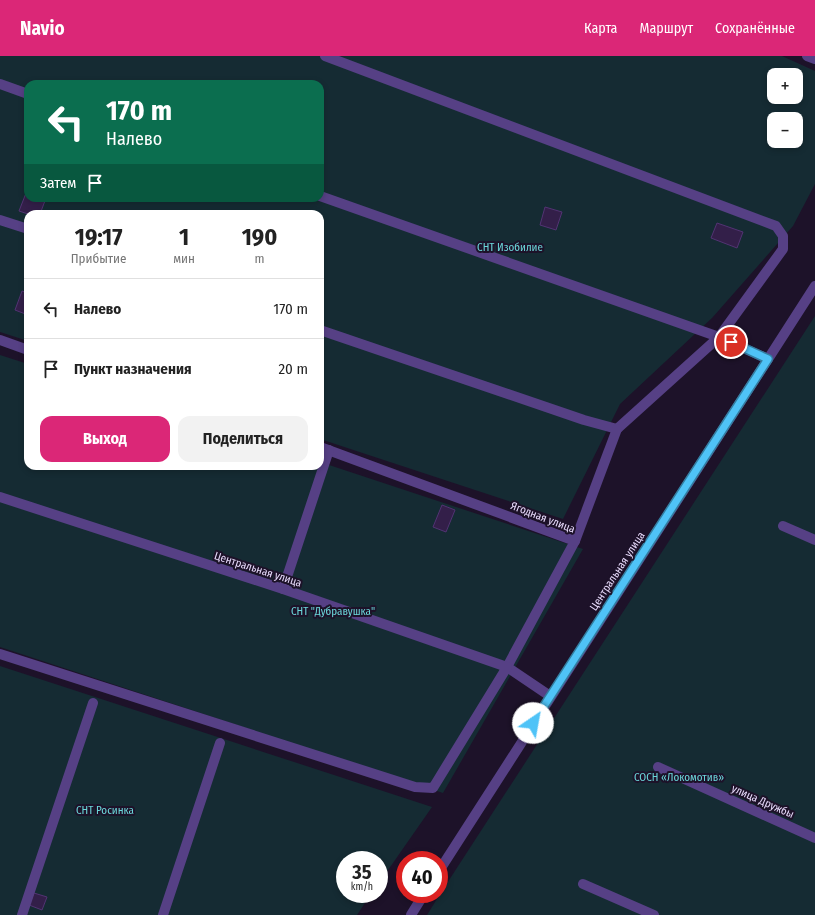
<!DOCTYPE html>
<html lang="ru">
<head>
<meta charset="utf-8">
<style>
  :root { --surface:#fff; --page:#f2f2f2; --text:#222; --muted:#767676; --line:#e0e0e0; --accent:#db2777 }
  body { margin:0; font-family:"Fira Sans Condensed",sans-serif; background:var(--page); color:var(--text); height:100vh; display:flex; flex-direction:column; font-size:15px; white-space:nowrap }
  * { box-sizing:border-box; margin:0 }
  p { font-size:13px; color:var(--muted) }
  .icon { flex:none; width:22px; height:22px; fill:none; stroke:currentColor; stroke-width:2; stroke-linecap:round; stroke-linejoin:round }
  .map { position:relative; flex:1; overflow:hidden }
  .side { position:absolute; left:24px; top:154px; width:300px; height:260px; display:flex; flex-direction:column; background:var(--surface); border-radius:12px; box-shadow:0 2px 6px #0003 }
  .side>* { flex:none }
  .banner { position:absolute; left:24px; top:24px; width:300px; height:122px; border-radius:12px; box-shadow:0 2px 6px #0003; background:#0b6e4f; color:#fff; overflow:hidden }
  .tools { position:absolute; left:767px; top:12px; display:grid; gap:8px }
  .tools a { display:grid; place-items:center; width:36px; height:36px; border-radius:8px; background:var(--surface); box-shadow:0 2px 6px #0003; font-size:20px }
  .speed { position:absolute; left:336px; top:795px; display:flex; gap:8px; font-size:20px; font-weight:700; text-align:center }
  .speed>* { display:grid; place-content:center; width:52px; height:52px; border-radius:50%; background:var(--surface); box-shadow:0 2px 6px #0003; line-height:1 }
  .speed small { font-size:10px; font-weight:400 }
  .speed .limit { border:6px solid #d22; background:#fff; color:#111 }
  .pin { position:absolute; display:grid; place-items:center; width:34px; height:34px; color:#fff; margin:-17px; border:2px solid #fff; border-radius:50%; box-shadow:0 1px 4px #0007 }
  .me { position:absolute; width:44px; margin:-22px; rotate:33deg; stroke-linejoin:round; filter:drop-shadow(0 0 3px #0008) }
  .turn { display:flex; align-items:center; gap:14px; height:84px; padding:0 16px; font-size:18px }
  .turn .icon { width:52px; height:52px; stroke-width:2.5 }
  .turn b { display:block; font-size:28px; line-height:34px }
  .then { display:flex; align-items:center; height:38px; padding:0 16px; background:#0003; gap:8px; font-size:15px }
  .eta { display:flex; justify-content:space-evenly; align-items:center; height:68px; text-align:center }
  .eta b { font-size:24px; font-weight:700; line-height:28px }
  .primary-button { display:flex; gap:8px; margin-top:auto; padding:8px 16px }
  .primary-button a { flex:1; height:46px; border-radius:12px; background:var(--accent); color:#fff; font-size:16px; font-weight:700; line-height:46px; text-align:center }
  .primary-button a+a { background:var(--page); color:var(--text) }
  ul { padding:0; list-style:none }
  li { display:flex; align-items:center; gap:12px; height:60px; padding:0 16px; border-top:1px solid var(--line) }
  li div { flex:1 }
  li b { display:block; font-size:15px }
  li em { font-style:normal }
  header { display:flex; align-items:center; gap:24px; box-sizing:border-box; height:56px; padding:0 20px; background:var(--accent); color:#fff }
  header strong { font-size:19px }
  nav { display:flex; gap:22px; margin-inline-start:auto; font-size:14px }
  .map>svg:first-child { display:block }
</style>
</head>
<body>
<header>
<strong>Navio</strong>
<nav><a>Карта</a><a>Маршрут</a><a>Сохранённые</a></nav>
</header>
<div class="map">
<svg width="815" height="859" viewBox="0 0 815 859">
  <rect width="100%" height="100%" fill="#1d1229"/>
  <g fill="#152b33" fill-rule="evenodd">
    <path d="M0 0H782L815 15V128L793 170 712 262 620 348 563 463 320 383V158H28V285L0 276ZM774 19H796V41H774ZM28 28H320V142H28ZM774 63H796V85H774Z"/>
    <polygon points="815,260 815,859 427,859 440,838"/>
    <polygon points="0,299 28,308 28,410 320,410 320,406 583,493 443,737 0,591"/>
    <polygon points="0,610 432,751 379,827 379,804 345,804 345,838 371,838 357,859 0,859"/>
  </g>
  <g fill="#331f49" stroke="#523373">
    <polygon points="28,132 28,142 46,142 40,158 28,158 19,155"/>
    <polygon points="545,151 562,156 556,174 540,169"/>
    <polygon points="717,167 743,176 737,192 711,182"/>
    <polygon points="22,235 28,237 28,259 15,254"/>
    <polygon points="442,449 455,454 446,476 433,471"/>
    <polygon points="34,837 47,841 42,854 29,849"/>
  </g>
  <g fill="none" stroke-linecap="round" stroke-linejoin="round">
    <g stroke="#564085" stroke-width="10">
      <polyline points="807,0 815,3"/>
      <polyline points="0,28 28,38"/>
      <polyline points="320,140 719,281 768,303"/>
      <polyline points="0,164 28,173"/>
      <polyline points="320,274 584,364 617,373 719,281 783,193 783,180 776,170 325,0"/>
      <polyline points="0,284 28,294"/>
      <polyline points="320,391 575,485 507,611 550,640"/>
      <polyline points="0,441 283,533 507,611 433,732 415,731 0,598"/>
      <polyline points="783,470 815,484"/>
      <polyline points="575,485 617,373"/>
      <polyline points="283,533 329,394"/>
      <polyline points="658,711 815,782"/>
      <polyline points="439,815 815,230"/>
      <polyline points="583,828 654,859"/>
      <polyline points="22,859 93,647"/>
      <polyline points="163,859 220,687"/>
      <polyline points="411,859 424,838"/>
    </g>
  </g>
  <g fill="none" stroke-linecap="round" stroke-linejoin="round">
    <defs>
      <polyline id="route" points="533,667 768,303 731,286"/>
    </defs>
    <use href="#route" stroke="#337fa1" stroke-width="10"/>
    <use href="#route" stroke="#4fc3f7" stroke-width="7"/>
  </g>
  <g text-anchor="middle" stroke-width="4" stroke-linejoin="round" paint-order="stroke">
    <g font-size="11" fill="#6bd7da" stroke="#1d1229">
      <text x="510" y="195">СНТ Изобилие</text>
      <text x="333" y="559">СНТ "Дубравушка"</text>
      <text x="679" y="725">СОСН «Локомотив»</text>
      <text x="105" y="758">СНТ Росинка</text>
    </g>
    <g font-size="11" fill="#e9dcfd" stroke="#1d1229">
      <text transform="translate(543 461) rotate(21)" y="4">Ягодная улица</text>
      <text transform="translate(258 513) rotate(18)" y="4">Центральная улица</text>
      <text transform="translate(617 515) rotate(-57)" y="4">Центральная улица</text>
      <text transform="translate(763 745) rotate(24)" y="4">улица Дружбы</text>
    </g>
  </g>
</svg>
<div class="tools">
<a>+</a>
<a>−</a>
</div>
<div class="speed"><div>35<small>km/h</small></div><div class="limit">40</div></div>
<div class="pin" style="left:731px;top:286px;background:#d93025"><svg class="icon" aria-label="arrive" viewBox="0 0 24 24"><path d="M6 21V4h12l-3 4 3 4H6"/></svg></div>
<svg class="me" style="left:533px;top:667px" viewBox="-20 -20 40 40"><circle r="19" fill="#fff"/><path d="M0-13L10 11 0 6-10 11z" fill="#4fc3f7"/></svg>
<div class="banner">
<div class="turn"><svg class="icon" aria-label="left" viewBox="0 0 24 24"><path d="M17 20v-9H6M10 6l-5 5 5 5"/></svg><div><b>170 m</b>Налево</div></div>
<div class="then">Затем<svg class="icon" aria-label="arrive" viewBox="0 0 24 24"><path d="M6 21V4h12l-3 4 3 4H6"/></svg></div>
</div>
<section class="side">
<div class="eta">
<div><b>19:17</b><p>Прибытие</p></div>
<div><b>1</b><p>мин</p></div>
<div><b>190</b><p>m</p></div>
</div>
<ul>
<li><svg class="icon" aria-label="left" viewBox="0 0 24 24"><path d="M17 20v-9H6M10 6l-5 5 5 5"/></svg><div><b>Налево</b></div><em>170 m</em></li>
<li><svg class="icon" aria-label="arrive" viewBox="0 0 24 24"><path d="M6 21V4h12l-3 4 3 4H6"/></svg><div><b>Пункт назначения</b></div><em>20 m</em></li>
</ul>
<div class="primary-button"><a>Выход</a><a>Поделиться</a></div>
</section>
</div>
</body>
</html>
